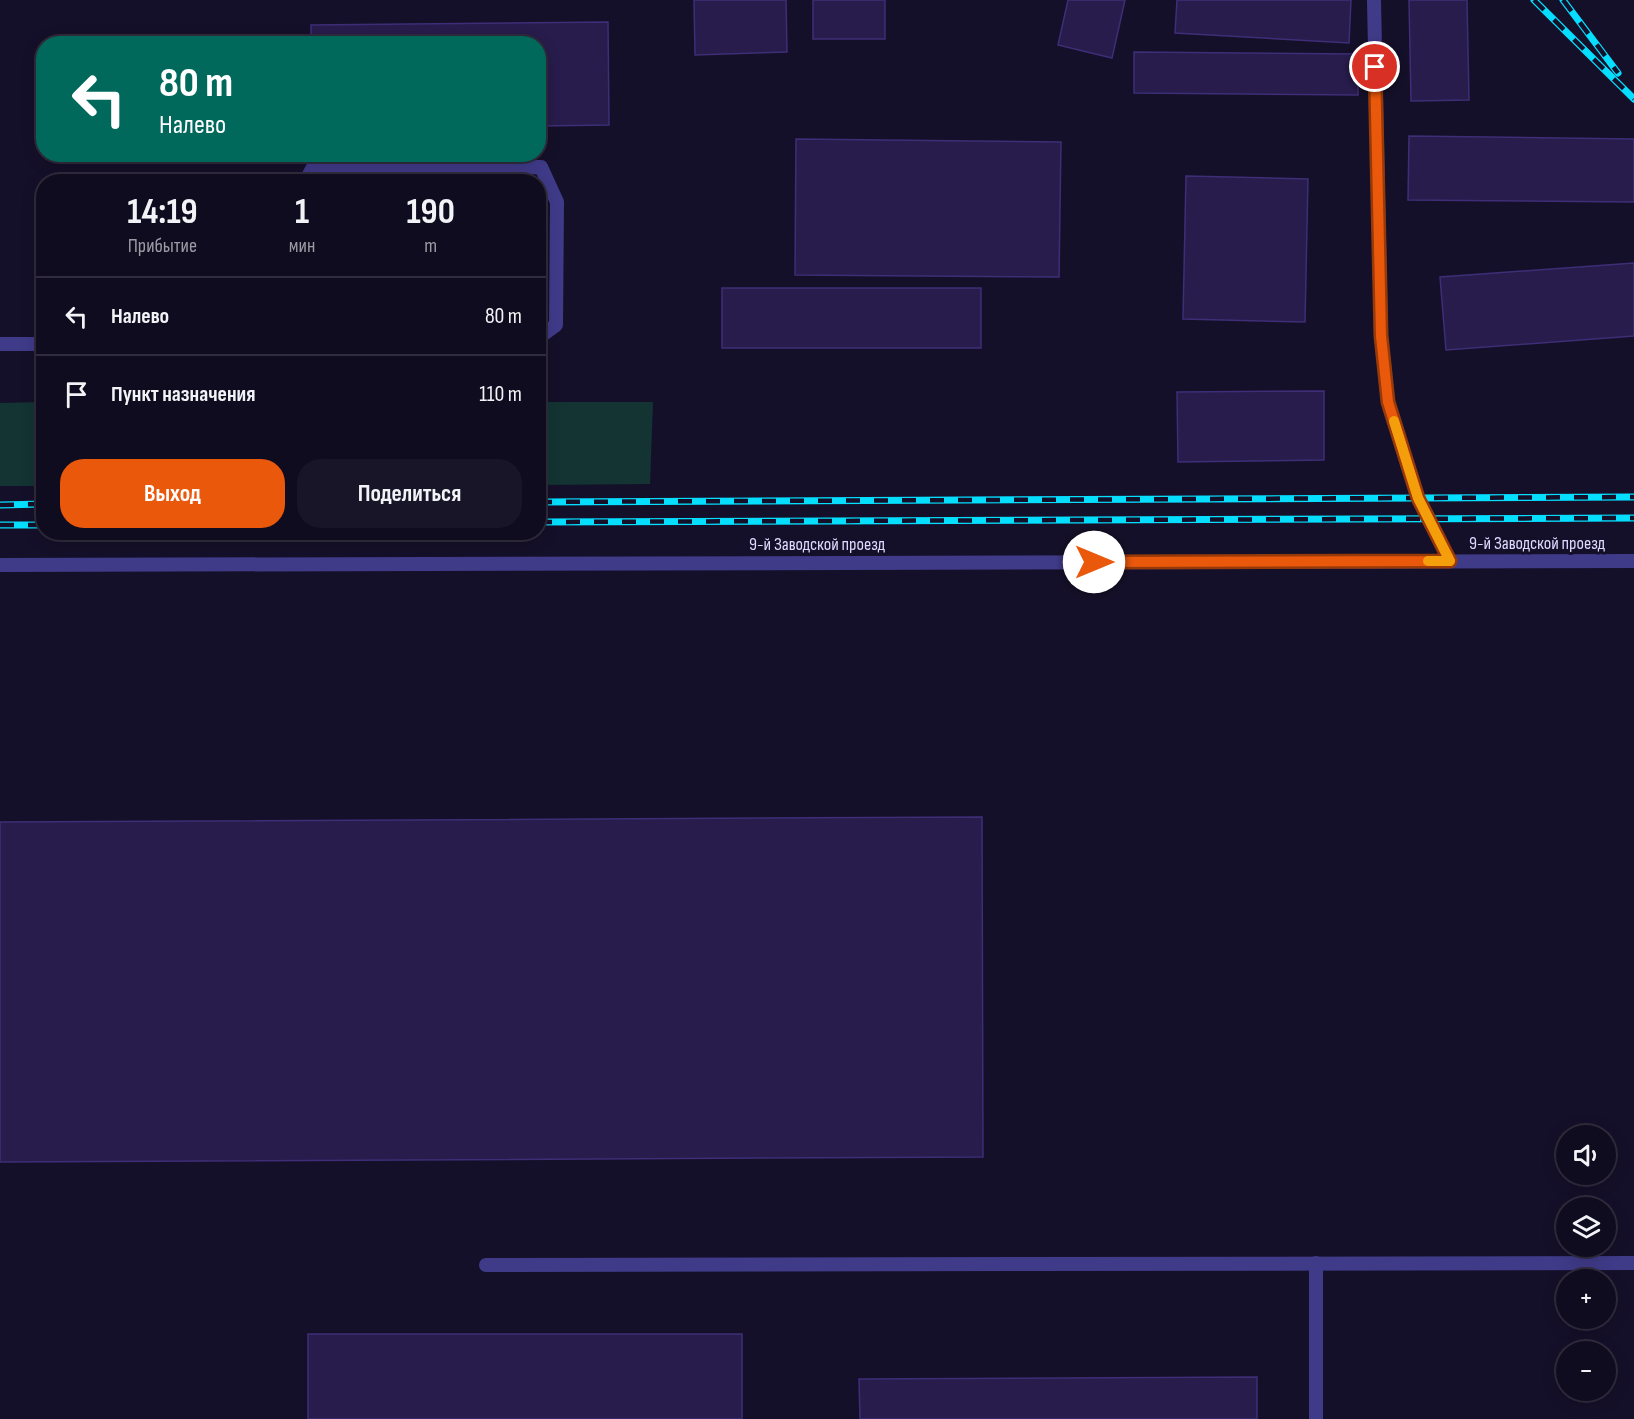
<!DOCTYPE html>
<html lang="ru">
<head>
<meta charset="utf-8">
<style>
  :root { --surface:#100c1f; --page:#191528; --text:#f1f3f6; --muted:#9c9ba4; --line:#302c3d; --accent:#ea580c }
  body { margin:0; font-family:"Sofia Sans Condensed",sans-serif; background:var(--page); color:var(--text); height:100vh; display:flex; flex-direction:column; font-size:22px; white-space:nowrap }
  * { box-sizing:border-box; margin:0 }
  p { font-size:20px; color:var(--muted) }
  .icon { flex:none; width:33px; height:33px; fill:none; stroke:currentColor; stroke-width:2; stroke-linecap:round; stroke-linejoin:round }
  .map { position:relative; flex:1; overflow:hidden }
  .sheet { position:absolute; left:36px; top:174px; width:510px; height:366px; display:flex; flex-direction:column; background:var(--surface); border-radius:24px; box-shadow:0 3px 15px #0003,0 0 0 2px var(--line) }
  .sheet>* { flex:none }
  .guide { position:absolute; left:36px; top:36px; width:510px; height:126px; border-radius:24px; box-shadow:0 3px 15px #0003,0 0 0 2px var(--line); background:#00695c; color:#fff; overflow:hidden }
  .controls { position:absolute; left:1556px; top:1125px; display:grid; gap:12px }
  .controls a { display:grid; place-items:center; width:60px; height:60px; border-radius:50%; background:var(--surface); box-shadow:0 3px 15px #0003,0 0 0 2px var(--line); font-size:30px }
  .pin { position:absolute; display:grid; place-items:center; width:51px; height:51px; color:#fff; margin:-26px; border:3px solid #fff; border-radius:50%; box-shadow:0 2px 6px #0007 }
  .me { position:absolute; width:66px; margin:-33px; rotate:90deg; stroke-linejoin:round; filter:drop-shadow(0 0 4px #0008) }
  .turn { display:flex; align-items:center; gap:21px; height:126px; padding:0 24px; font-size:27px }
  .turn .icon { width:78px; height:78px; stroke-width:2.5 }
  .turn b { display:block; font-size:42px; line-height:51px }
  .eta { display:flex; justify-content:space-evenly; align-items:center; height:102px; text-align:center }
  .eta b { font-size:36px; font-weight:700; line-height:42px }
  .button { display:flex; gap:12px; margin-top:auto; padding:12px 24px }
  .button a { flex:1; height:69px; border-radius:24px; background:var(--accent); color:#fff; font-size:24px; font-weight:700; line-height:69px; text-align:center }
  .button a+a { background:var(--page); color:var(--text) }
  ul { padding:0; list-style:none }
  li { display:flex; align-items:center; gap:18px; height:78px; padding:0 24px; border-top:2px solid var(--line) }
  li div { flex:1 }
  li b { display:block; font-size:22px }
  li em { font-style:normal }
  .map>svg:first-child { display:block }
</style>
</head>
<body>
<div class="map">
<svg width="1634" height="1419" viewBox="0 0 1634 1419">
  <rect width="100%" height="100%" fill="#151029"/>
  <g fill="#133433">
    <polygon points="43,402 43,486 0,486 0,403"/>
    <polygon points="539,402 653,402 650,484 539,485"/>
  </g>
  <g fill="#271c4b" stroke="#3e2e77" stroke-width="1.5">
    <polygon points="694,0 786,0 787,52 695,55"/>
    <rect x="813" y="0" width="72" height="39"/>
    <polygon points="1068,0 1125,0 1112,58 1058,45"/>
    <polygon points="1177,0 1351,0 1349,43 1175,33"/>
    <polygon points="1409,0 1467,0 1469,100 1411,101"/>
    <polygon points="608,22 609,125 538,126 538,44 311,44 311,25"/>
    <polygon points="1134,52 1358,54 1358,95 1134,93"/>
    <polygon points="1409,136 1634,139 1634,202 1408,200"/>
    <polygon points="796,139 1061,142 1059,277 795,275"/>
    <polygon points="1186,176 1308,179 1305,322 1183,319"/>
    <polygon points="1634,263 1634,336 1446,350 1440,277"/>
    <rect x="722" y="288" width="259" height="60"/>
    <polygon points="1324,391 1324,460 1178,462 1177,392"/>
    <polygon points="982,817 983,1157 0,1162 0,822"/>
    <rect x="308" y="1334" width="434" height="85"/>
    <polygon points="1257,1377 1257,1419 860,1419 859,1379"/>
  </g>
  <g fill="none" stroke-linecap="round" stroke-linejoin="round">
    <g stroke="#403b89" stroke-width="14">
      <polyline points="1374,0 1381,336 1388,402 1418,498 1450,561"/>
      <polyline points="305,182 312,169 541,167 557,202 556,325 538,338"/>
      <polyline points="0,344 44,344"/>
      <polyline points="0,565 1634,561"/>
      <polyline points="1316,1263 1316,1419"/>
      <polyline points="486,1265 1634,1263"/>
    </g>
    <defs>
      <g id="rail">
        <polyline points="1534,0 1634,99"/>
        <polyline points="1563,0 1618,73"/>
        <polyline points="538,502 1634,497"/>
        <polyline points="0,505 44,504"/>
        <polyline points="538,522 1634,518"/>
        <polyline points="0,525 44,525"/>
      </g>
    </defs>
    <use href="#rail" stroke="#05deff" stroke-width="7"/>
    <use href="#rail" stroke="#151029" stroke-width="4.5" stroke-dasharray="14" stroke-linecap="butt"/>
  </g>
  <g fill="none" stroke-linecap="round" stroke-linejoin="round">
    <defs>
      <polyline id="route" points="1094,562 1450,561 1418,498 1388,402 1381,336 1375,67"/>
    </defs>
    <use href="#route" stroke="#983908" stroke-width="15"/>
    <use href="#route" stroke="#ea580c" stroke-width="10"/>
    <polyline stroke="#f59e0b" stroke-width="10" points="1394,421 1418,498 1450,561 1428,561"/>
  </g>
  <g text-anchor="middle" stroke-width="6" stroke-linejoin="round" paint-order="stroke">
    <g font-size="18" fill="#ded9ff" stroke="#151029">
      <text x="1537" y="549">9-й Заводской проезд</text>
      <text x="817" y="550">9-й Заводской проезд</text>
    </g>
  </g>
</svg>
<div class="controls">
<a><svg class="icon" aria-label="sound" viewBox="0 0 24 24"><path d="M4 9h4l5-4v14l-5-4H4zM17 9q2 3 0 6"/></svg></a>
<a><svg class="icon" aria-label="layers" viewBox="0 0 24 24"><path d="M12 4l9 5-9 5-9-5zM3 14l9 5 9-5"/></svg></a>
<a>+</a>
<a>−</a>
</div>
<div class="pin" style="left:1375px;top:67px;background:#d93025"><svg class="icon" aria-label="arrive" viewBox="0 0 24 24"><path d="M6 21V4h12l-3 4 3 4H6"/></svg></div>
<svg class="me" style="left:1094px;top:562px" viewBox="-20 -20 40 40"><circle r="19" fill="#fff"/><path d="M0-13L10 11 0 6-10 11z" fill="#ea580c"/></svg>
<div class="guide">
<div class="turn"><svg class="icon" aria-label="left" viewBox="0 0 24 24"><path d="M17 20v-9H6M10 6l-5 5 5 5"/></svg><div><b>80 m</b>Налево</div></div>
</div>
<section class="sheet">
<div class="eta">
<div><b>14:19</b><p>Прибытие</p></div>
<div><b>1</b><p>мин</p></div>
<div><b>190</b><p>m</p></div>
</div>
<ul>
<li><svg class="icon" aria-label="left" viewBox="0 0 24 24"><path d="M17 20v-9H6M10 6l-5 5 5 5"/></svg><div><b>Налево</b></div><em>80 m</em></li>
<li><svg class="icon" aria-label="arrive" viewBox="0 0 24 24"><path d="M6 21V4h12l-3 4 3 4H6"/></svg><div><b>Пункт назначения</b></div><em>110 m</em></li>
</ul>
<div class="button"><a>Выход</a><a>Поделиться</a></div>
</section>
</div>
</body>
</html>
